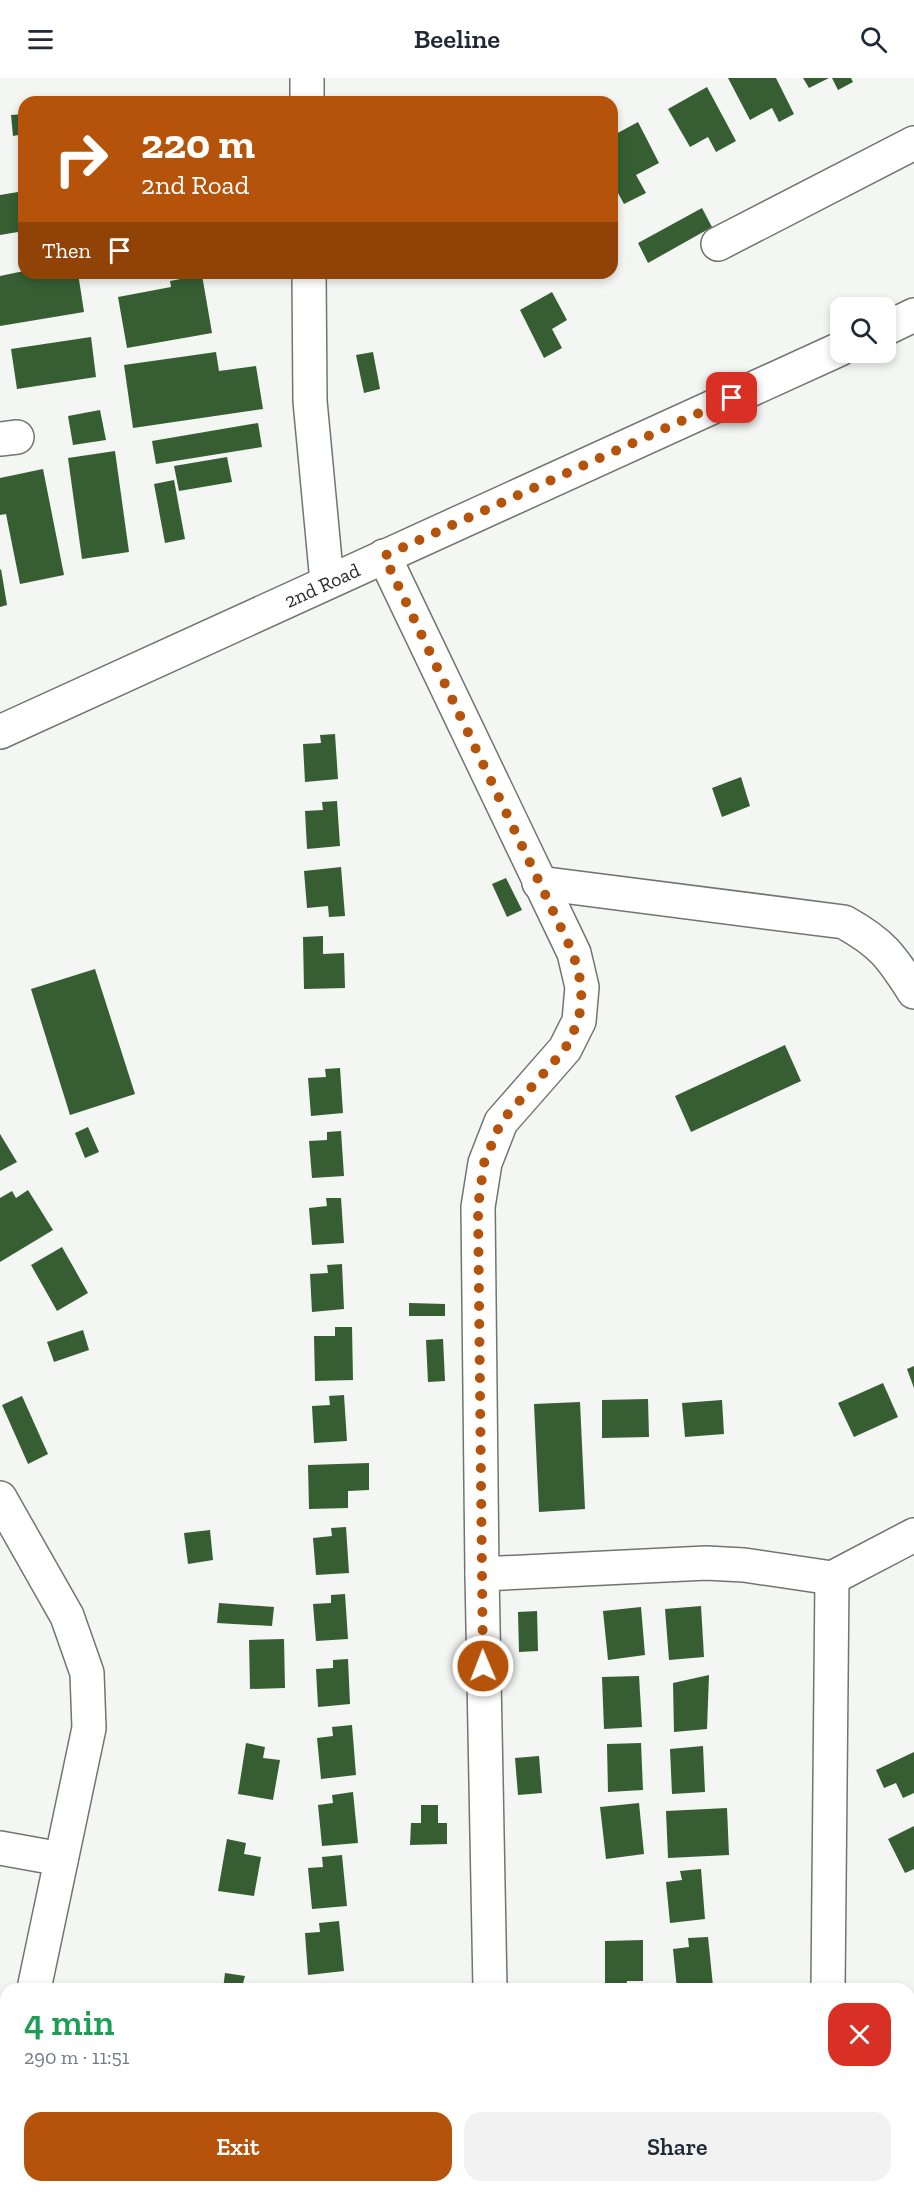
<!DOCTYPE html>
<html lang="en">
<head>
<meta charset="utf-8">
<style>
  :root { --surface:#fff; --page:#f2f2f3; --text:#1f2937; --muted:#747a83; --accent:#b45309 }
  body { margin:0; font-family:"Zilla Slab",serif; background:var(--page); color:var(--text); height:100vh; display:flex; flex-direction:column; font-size:22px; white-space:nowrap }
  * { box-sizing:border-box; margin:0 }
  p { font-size:20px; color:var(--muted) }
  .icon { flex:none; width:33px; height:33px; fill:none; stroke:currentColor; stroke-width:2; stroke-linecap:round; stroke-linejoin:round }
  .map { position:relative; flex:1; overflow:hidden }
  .side { position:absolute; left:0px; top:1905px; width:915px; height:210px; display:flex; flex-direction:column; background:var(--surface); border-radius:18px 18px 0 0; box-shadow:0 3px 9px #0003 }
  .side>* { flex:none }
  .top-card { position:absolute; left:18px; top:18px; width:600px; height:183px; border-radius:18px; box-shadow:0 3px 9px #0003; background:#b45309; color:#fff; overflow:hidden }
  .fabs { position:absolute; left:830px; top:219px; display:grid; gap:12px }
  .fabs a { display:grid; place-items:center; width:66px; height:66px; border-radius:12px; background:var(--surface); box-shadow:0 3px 9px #0003; font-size:30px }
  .pin { position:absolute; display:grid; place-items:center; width:51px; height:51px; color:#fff; margin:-26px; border-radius:12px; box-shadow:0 3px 9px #0006 }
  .me { position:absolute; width:66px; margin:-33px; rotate:359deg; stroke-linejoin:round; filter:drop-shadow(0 0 4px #0008) }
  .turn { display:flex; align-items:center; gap:21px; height:126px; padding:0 24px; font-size:27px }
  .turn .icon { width:78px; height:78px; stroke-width:2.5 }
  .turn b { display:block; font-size:42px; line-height:51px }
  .then { display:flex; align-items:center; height:57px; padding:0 24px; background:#0003; gap:12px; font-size:22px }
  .round { display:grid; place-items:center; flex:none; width:63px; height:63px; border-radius:18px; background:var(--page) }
  .head { display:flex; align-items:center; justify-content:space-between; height:102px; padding:0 24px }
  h1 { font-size:36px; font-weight:600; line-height:45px; color:#1e9e55 }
  .primary-button { display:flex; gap:12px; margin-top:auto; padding:12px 24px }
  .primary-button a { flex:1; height:69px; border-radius:18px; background:var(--accent); color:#fff; font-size:24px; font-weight:600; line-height:69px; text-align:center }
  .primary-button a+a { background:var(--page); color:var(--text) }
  header { display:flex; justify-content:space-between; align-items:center; height:78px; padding:0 24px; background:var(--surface); font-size:27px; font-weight:600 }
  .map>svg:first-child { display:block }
</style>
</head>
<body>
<header><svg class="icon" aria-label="menu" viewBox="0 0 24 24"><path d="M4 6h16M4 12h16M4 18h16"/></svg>Beeline<svg class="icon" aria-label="search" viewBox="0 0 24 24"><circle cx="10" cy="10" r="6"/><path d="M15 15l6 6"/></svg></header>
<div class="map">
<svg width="914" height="2115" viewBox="0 0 914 2115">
  <rect width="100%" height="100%" fill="#f3f6f2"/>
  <g fill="#365e32">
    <polygon points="728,0 776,0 794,36 779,44 772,30 750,42"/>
    <polygon points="803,0 829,0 809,10"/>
    <polygon points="832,0 851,0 853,4 838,12"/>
    <polygon points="707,9 736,63 716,74 708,59 690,69 668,31"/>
    <polygon points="24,36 24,56 13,58 11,37"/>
    <polygon points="638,44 659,85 636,97 646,115 624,126 612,104 612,58"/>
    <polygon points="24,113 24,153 0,157 0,117"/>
    <polygon points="702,130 712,149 648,185 638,165"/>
    <polygon points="24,193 24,195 78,195 84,234 0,248 0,198"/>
    <polygon points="202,197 212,255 127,270 118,219 171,209 170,203"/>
    <polygon points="552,214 567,242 552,251 562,270 544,280 520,232"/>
    <polygon points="91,259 96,299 17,311 11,271"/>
    <polygon points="216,274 219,293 256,288 263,331 133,350 124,287"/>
    <polygon points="373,274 380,311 364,315 356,277"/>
    <polygon points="100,332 106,362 73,367 68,338"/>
    <polygon points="258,345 262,369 156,386 152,363"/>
    <polygon points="115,373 129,474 82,481 68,380"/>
    <polygon points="227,379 232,404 179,413 174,388"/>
    <polygon points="43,391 64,497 20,506 6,436 0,437 0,400"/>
    <polygon points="174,402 185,461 165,465 154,406"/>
    <polygon points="1,491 7,527 0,529 0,492"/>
    <polygon points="335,656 338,701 305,704 303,666 321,665 320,657"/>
    <polygon points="741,699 750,728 722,739 712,710"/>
    <polygon points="337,723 340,768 307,771 305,733 323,732 322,724"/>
    <polygon points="341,789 345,838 329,839 328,828 307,830 304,793"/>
    <polygon points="506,800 522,832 507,839 492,806"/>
    <polygon points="323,858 323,876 344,875 345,910 304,911 303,859"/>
    <polygon points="95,891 135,1016 70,1037 31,911"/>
    <polygon points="785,967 801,1003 691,1054 675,1018"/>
    <polygon points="340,990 343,1035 311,1038 308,1000 326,999 325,991"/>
    <polygon points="88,1049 99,1074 85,1080 75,1055"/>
    <polygon points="341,1053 344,1098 312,1100 309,1063 327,1062 327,1054"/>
    <polygon points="0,1056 17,1084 0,1093"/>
    <polygon points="28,1112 53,1152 0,1184 0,1120 12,1113 16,1120"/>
    <polygon points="326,1120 341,1120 344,1165 312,1167 309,1130 327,1128"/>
    <polygon points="62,1169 88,1215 57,1233 31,1187"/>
    <polygon points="342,1186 344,1231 312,1234 310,1196 328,1195 327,1187"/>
    <polygon points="409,1225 445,1226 445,1238 409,1238"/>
    <polygon points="335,1249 352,1249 353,1302 315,1303 314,1258 335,1258"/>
    <polygon points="83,1252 89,1272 54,1284 47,1264"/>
    <polygon points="443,1261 445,1303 428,1304 426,1262"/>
    <polygon points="914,1288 914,1310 907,1291"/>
    <polygon points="883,1305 898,1339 854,1359 838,1325"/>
    <polygon points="344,1317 347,1363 314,1365 312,1328 330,1327 329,1318"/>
    <polygon points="22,1318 48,1376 28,1386 2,1327"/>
    <polygon points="648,1321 649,1359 602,1360 602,1322"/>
    <polygon points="722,1322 724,1356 685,1359 682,1325"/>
    <polygon points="580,1324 585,1431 539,1434 534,1326"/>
    <polygon points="369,1385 369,1412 348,1413 348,1430 309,1431 308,1387"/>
    <polygon points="346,1449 349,1495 316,1497 313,1460 332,1458 331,1450"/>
    <polygon points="210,1452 213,1482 188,1486 184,1455"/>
    <polygon points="345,1516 348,1561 316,1563 313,1526 331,1525 331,1517"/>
    <polygon points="219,1525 274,1529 272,1548 217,1545"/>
    <polygon points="701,1528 704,1579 669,1582 665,1531"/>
    <polygon points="641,1529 645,1577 608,1582 603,1533"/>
    <polygon points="537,1533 538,1573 519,1574 518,1534"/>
    <polygon points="284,1561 285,1610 250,1611 249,1562"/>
    <polygon points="348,1581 350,1626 318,1629 316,1591 333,1590 333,1582"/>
    <polygon points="709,1597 707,1651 674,1654 673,1605"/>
    <polygon points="639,1598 642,1649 604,1651 602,1599"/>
    <polygon points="352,1647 356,1697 321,1701 317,1660 333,1658 332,1649"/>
    <polygon points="246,1665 265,1669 263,1680 280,1682 273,1722 238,1716"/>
    <polygon points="641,1665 643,1712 608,1714 607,1666"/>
    <polygon points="703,1668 705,1714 672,1716 670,1671"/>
    <polygon points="914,1674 914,1715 903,1720 896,1705 884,1710 876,1692"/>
    <polygon points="539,1678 542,1715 518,1717 515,1680"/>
    <polygon points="353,1714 358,1765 322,1768 318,1727 333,1725 332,1717"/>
    <polygon points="639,1725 644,1776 606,1781 600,1729"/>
    <polygon points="421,1727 438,1727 438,1745 447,1745 447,1766 410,1767 411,1745 421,1745"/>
    <polygon points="727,1730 729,1777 668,1780 666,1733"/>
    <polygon points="914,1748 914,1791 905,1795 888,1761"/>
    <polygon points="227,1761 246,1765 244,1776 261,1779 254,1818 218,1813"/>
    <polygon points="342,1777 347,1828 312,1831 308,1790 323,1789 322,1779"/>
    <polygon points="701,1791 705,1841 670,1845 666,1804 682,1802 680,1793"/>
    <polygon points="339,1843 344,1893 308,1897 305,1855 320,1854 319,1845"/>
    <polygon points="708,1859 713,1908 677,1911 673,1871 689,1869 688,1860"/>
    <polygon points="643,1862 643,1903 627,1903 626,1911 605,1911 605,1863"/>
    <polygon points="225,1895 245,1898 242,1909 248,1911 223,1911"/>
    <polygon points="191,2109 241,2109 252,2111 251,2115 190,2115"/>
    <polygon points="310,2109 324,2109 324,2115 304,2115 303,2110"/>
  </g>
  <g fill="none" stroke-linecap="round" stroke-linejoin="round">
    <defs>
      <g id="minor">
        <polyline points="307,0 307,24"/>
        <polyline points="718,166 914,65"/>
        <polyline points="309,195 310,323 327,504"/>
        <polyline points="885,251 914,237"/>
        <polyline points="0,361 17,359"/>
        <polyline points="384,478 574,875 582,909 579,943 565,971 501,1044 485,1085 478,1129 482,1496 490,1911"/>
        <path id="s1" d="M0 654 840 271"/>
        <path d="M539 805 844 844C882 865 891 878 914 914"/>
        <polyline points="0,1420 67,1538 87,1595 89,1650 34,1911"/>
        <polyline points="482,1496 706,1485 744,1487 832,1500 914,1457"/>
        <polyline points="0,1770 61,1781"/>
        <polyline points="828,1911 832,1500"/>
        <polyline points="909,1981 914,1981"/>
        <polyline points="0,2078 6,2049"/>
        <polyline points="494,2109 494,2115"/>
        <polyline points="826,2115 826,2109"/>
      </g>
    </defs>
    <use href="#minor" stroke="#717571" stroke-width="36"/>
    <use href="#minor" stroke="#fff" stroke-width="33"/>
  </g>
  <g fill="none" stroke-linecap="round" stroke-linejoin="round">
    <polyline stroke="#b45309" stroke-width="10" stroke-dasharray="0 18" points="483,1588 478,1129 484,1085 501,1044 565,971 579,942 582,909 573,875 384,478 732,320"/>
  </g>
  <g text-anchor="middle" stroke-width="6" stroke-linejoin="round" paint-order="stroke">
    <g font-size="20" fill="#282928" stroke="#fff">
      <text dy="7" stroke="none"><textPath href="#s1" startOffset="354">2nd Road</textPath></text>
    </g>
  </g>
</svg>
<div class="fabs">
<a><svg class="icon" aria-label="search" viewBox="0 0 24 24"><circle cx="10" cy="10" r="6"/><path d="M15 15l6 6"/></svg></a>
</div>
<div class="pin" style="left:732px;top:320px;background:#d93025"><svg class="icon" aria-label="arrive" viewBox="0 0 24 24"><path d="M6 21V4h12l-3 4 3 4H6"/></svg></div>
<svg class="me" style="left:483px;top:1588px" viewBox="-20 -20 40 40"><circle r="17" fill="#b45309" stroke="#fff" stroke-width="3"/><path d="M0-11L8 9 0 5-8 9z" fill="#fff"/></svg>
<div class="top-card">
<div class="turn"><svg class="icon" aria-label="right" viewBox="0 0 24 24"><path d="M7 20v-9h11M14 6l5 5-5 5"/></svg><div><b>220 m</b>2nd Road</div></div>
<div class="then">Then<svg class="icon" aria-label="arrive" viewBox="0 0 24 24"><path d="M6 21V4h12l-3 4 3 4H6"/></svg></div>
</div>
<section class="side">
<div class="head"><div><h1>4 min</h1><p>290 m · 11:51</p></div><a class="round" style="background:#d93025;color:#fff"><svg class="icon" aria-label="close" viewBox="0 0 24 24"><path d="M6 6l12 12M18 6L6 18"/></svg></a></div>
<div class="primary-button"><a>Exit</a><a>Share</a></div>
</section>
</div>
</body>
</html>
